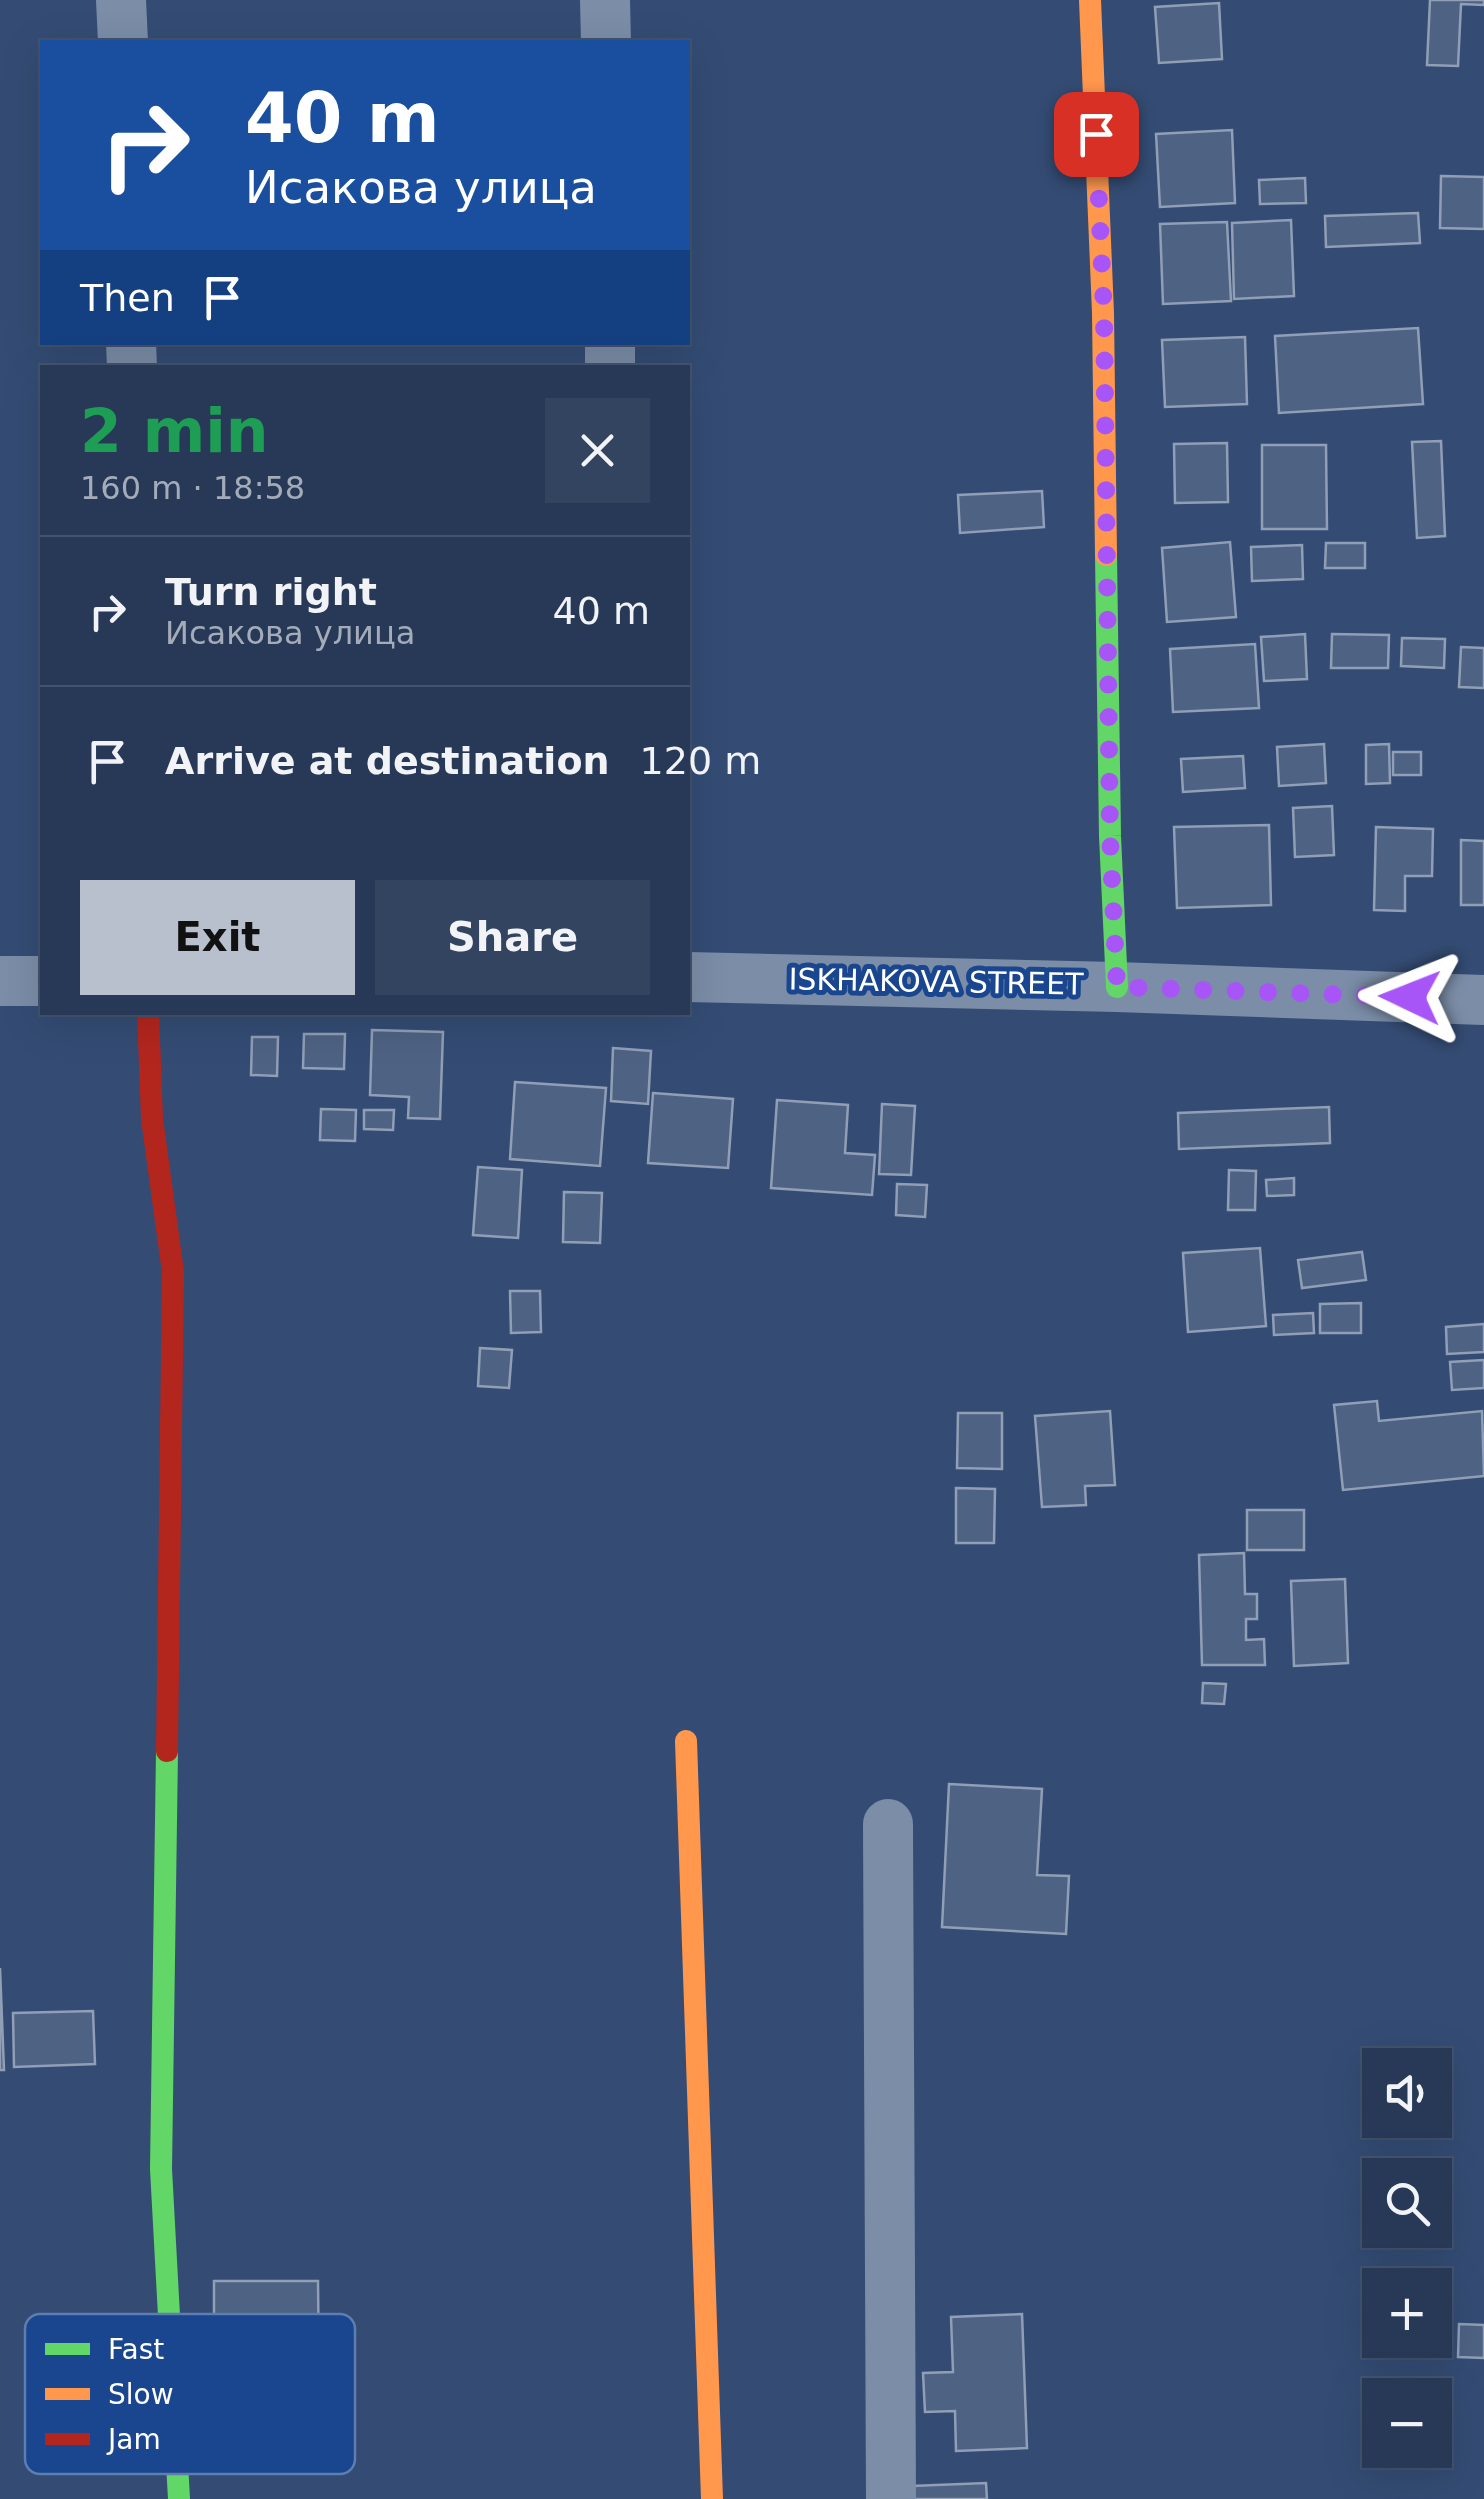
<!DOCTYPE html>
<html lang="en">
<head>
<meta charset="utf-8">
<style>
  :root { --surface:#273957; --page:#334461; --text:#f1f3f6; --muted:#a4acba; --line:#43536d; --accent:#b8c0ce }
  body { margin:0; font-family:"DejaVu Sans",sans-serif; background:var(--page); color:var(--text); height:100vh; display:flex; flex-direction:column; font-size:38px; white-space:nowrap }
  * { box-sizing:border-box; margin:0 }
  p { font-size:32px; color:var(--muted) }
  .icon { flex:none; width:55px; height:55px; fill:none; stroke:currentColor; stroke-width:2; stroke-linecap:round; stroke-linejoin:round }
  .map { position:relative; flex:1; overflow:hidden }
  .sheet { position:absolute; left:40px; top:365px; width:650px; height:650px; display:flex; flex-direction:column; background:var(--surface); border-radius:0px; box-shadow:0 10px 40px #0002,0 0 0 2px var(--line) }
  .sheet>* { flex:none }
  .top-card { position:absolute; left:40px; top:40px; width:650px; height:305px; border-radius:0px; box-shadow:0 10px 40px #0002,0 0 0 2px var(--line); background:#1a4fa0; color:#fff; overflow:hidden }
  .controls { position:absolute; left:1362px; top:2048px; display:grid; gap:20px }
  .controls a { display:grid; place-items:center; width:90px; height:90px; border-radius:0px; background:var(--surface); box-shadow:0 10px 40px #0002,0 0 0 2px var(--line); font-size:50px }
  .pin { position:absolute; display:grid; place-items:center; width:85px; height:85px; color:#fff; margin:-42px; border-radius:20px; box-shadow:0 5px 15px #0006 }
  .me { position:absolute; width:110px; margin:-55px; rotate:272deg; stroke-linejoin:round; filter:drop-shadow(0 0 8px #0008) }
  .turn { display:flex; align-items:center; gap:35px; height:210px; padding:0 40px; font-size:45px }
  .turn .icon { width:130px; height:130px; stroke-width:2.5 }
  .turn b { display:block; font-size:70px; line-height:85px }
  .then { display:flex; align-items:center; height:95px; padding:0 40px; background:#0003; gap:20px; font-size:38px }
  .round { display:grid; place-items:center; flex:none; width:105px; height:105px; border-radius:0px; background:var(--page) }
  .summary { display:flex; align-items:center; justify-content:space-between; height:170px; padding:0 40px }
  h1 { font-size:60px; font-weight:700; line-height:75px; color:#1e9e55 }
  .action { display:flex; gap:20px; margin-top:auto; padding:20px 40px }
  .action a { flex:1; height:115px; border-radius:0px; background:var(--accent); color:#111; font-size:40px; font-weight:700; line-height:115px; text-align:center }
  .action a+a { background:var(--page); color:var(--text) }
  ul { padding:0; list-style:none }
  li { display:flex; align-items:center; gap:30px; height:150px; padding:0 40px; border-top:2px solid var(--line) }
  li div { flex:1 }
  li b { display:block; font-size:38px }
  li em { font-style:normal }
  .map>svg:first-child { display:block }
</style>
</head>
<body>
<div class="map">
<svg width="1484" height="2499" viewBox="0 0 1484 2499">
  <rect width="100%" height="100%" fill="#344c74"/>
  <g fill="#4e6283" stroke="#909eb6" stroke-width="2.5">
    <polygon points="1430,0 1484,0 1484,5 1461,4 1458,66 1427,65"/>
    <polygon points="1219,3 1222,59 1159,63 1155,7"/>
    <polygon points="1232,130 1235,203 1160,207 1156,134"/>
    <polygon points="1441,176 1484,177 1484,229 1440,228"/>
    <polygon points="1305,178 1306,203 1260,204 1259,180"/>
    <polygon points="1418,213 1420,243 1326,247 1325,216"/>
    <polygon points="1291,220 1294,296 1234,299 1232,223"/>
    <polygon points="1227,222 1231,301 1163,304 1160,224"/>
    <polygon points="1418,328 1423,404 1279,413 1275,336"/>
    <polygon points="1245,337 1247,404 1165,407 1162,340"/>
    <polygon points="1441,441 1445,536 1417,538 1412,442"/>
    <polygon points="1227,443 1228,502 1175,503 1174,444"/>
    <polygon points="1262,445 1326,445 1327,529 1262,529"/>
    <polygon points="1042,491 1044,527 960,533 958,495"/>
    <polygon points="1230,542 1236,617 1167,622 1162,548"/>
    <polygon points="1326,543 1365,543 1365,568 1325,568"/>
    <polygon points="1302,545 1303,579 1252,581 1251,547"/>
    <polygon points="1305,634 1307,679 1264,681 1261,637"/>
    <polygon points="1332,634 1389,635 1388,668 1331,668"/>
    <polygon points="1402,638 1445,639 1444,668 1401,666"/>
    <polygon points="1255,644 1259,708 1173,712 1170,649"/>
    <polygon points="1461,647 1484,648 1484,688 1459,687"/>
    <polygon points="1324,744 1326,783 1279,786 1277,747"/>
    <polygon points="1389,744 1390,783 1366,784 1366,745"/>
    <rect x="1393" y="752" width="28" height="23"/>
    <polygon points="1243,756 1245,788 1183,792 1181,759"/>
    <polygon points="1332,806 1334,855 1295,857 1293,808"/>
    <polygon points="1269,825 1271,905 1177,908 1174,827"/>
    <polygon points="1376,827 1433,829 1432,876 1405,876 1405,911 1374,910"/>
    <polygon points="1461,840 1484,841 1484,905 1461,905"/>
    <polygon points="372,1030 443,1032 440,1119 408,1118 409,1097 370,1095"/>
    <polygon points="304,1034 345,1034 344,1069 303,1068"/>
    <polygon points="252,1037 278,1037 277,1076 251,1075"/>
    <polygon points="613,1048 651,1051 648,1104 611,1101"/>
    <polygon points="515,1082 606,1088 600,1166 510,1159"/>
    <polygon points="653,1093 733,1099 728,1168 648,1163"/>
    <polygon points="777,1100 848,1105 845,1153 875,1155 872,1195 771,1188"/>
    <polygon points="882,1104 915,1106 911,1175 879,1174"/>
    <polygon points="1329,1107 1330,1143 1179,1149 1178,1113"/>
    <polygon points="321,1109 356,1110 355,1141 320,1140"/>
    <polygon points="364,1110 394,1110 393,1130 364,1129"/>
    <polygon points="478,1167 522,1170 518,1238 473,1235"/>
    <polygon points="1229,1170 1256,1171 1255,1210 1228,1210"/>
    <polygon points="1294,1178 1294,1195 1267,1196 1266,1180"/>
    <polygon points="897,1184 927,1185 925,1217 896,1215"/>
    <polygon points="564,1192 602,1193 600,1243 563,1242"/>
    <polygon points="1260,1248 1266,1326 1188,1332 1183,1253"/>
    <polygon points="1362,1252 1366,1280 1302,1288 1298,1260"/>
    <polygon points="510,1291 540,1291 541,1332 511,1333"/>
    <polygon points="1361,1303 1361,1333 1320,1333 1320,1304"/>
    <polygon points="1313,1313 1314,1333 1274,1335 1273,1315"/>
    <polygon points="1484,1324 1484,1352 1447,1354 1446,1327"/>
    <polygon points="480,1348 512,1350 509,1388 478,1386"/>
    <polygon points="1484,1360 1484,1388 1452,1390 1450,1362"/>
    <polygon points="1377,1401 1379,1421 1482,1411 1484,1476 1343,1490 1334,1405"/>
    <polygon points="1110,1411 1115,1485 1085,1486 1086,1505 1042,1507 1035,1416"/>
    <polygon points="958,1413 1002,1413 1002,1469 957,1468"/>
    <polygon points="956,1488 995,1489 994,1543 956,1543"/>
    <rect x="1247" y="1510" width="57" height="40"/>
    <polygon points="1244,1553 1245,1594 1257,1594 1257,1619 1246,1619 1246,1640 1264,1639 1265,1665 1202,1665 1199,1555"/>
    <polygon points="1345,1579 1348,1663 1294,1666 1291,1581"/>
    <polygon points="1203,1683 1226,1684 1224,1704 1202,1703"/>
    <polygon points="949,1784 1042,1789 1037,1875 1069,1876 1066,1934 942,1927"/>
    <polygon points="0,1968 4,2070 0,2070"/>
    <polygon points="93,2011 95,2064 14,2067 13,2013"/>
    <polygon points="214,2281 318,2281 319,2372 260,2373 260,2318 214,2318"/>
    <polygon points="1022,2314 1027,2448 956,2451 955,2411 925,2412 923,2373 953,2372 951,2317"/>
    <polygon points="1459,2324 1484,2325 1484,2358 1458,2357"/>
    <polygon points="986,2483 987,2499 913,2499 912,2486"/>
  </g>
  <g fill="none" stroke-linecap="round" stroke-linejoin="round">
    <g stroke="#7b8da7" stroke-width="50">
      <polyline points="121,0 123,42"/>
      <polyline points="605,0 606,42"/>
      <polyline points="131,342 132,368"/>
      <polyline points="610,342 610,368"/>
      <polyline points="688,977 1117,987 1484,1000"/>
      <polyline points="0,981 42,981"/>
      <polyline points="888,1824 891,2499"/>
    </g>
    <g stroke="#63d668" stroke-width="22">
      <polyline points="1106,555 1110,836 1117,987"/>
      <polyline points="167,1751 161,2169 179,2499"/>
    </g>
    <g stroke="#ff974d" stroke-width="22">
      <polyline points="1090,0 1103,313 1106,555"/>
      <polyline points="686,1741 712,2499"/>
    </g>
    <polyline stroke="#b3261e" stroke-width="22" points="148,1012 152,1119 173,1272 167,1751"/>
  </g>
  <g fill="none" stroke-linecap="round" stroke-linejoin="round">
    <polyline stroke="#a855f7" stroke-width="18" stroke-dasharray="0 32.4" points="1096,134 1104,313 1110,836 1117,987 1410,997"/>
  </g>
  <g text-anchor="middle" stroke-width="10" stroke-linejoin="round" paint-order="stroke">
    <g font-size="30" fill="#fff" stroke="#19468f">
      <text transform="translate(936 982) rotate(1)" y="10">ISKHAKOVA STREET</text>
    </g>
  </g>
  <rect x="25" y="2314" width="330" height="160" rx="15" fill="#19468f" stroke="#5e7eb1" stroke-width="2.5"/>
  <rect x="45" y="2343" width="45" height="12" fill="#63d668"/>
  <rect x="45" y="2388" width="45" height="12" fill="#ff974d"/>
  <rect x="45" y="2433" width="45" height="12" fill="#b3261e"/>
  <g font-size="28" fill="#fff">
    <text x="108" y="2359">Fast</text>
    <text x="108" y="2404">Slow</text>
    <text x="108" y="2449">Jam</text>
  </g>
</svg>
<div class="controls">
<a><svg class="icon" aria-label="sound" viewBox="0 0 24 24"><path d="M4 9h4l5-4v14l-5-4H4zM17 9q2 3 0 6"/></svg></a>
<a><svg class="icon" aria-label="search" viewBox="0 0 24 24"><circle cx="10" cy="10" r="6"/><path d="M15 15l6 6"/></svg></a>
<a>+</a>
<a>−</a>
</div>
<div class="pin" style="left:1096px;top:134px;background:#d93025"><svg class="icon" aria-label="arrive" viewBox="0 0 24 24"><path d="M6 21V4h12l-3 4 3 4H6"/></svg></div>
<svg class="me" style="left:1410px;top:997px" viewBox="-20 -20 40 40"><path d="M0-17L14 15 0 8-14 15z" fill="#a855f7" stroke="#fff" stroke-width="4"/></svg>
<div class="top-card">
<div class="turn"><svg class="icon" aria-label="right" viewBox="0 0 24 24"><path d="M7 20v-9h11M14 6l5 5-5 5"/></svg><div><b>40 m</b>Исакова улица</div></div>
<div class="then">Then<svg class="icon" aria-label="arrive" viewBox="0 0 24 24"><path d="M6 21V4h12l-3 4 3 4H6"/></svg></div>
</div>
<section class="sheet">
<div class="summary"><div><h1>2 min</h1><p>160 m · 18:58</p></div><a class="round"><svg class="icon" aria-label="close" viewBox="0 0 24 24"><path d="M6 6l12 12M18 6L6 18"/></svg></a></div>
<ul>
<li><svg class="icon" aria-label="right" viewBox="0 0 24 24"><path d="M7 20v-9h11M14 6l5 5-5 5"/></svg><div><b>Turn right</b><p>Исакова улица</p></div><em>40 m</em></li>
<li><svg class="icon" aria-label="arrive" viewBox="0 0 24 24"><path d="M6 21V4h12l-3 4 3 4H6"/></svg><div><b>Arrive at destination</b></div><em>120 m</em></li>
</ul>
<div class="action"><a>Exit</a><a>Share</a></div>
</section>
</div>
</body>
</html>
